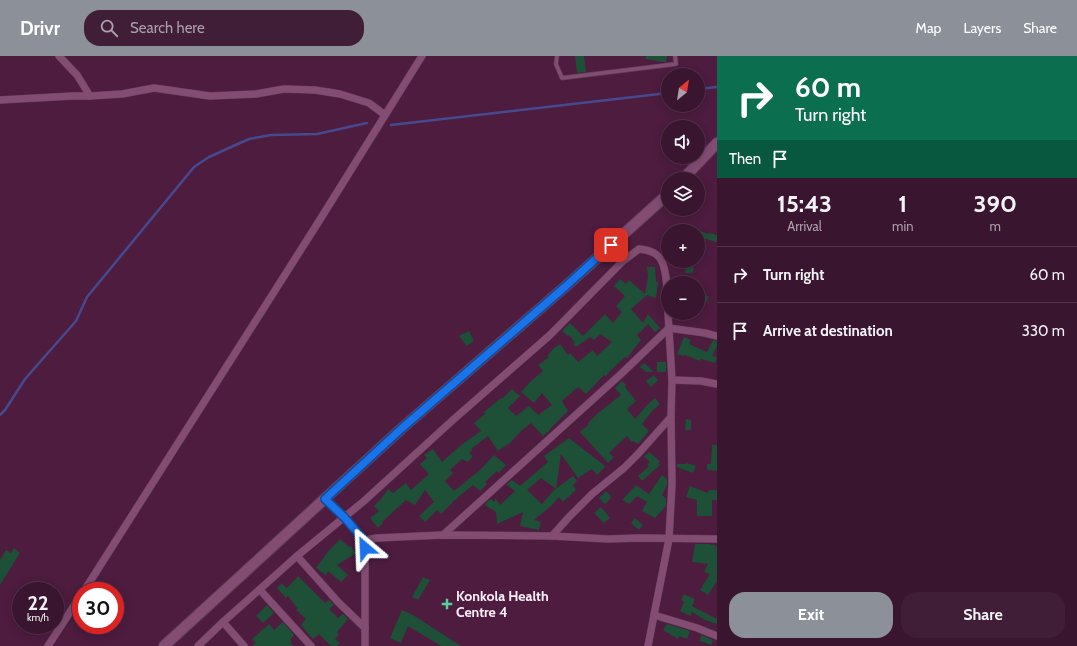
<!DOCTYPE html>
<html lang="en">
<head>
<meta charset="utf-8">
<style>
  :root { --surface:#3a152f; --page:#411e37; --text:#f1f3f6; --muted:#ab9faa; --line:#54344b; --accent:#8c9099 }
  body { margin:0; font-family:Cabin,sans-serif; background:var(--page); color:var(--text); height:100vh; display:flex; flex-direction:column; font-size:15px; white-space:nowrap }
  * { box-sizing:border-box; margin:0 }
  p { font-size:13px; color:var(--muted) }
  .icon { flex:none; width:22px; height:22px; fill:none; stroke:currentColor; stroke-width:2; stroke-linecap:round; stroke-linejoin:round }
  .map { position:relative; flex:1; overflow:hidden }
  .details { display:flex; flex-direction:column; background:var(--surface); width:360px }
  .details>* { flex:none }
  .top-card { background:#0b6e4f; color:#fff; overflow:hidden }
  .needle { width:26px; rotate:30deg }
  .fabs { position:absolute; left:661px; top:12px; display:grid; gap:8px }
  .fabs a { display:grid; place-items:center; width:44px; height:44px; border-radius:50%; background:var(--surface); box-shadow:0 2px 10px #0003,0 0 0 1px var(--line); font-size:20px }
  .speed { position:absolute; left:12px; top:526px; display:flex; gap:8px; font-size:20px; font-weight:700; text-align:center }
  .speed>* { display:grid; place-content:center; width:52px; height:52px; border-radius:50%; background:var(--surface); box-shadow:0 2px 10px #0003,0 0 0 1px var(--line); line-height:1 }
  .speed small { font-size:10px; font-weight:400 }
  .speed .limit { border:6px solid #d22; background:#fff; color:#111 }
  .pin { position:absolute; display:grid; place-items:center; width:34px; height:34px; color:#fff; margin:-17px; border-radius:8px; box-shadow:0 2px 6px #0006 }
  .me { position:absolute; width:44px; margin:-22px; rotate:334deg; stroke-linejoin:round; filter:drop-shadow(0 0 3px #0008) }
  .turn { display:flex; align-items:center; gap:14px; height:84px; padding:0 12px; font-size:18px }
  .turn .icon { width:52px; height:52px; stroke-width:2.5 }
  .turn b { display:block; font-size:28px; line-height:34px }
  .then { display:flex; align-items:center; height:38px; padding:0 12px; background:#0003; gap:8px; font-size:15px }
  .eta { display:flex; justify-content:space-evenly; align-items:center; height:68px; text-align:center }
  .eta b { font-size:24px; font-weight:800; line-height:28px }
  .primary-button { display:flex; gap:8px; margin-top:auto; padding:8px 12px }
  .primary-button a { flex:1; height:46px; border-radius:16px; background:var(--accent); color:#fff; font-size:16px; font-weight:800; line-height:46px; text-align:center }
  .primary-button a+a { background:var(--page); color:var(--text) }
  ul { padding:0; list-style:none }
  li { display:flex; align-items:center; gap:12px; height:56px; padding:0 12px; border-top:1px solid var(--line) }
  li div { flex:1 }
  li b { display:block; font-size:15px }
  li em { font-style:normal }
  header { display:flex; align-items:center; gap:24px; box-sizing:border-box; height:56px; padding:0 20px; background:var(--accent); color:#fff }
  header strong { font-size:19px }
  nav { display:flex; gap:22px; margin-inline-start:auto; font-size:14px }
  .search { width:280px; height:36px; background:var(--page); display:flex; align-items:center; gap:10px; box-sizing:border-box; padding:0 14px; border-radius:16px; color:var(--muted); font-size:15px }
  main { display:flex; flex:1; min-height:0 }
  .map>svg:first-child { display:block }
</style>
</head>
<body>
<header>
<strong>Drivr</strong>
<div class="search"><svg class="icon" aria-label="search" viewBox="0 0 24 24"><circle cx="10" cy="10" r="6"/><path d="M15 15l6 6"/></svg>Search here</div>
<nav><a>Map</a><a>Layers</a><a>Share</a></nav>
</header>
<main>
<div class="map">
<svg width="717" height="590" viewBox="0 0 717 590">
  <rect width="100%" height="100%" fill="#4d1c3f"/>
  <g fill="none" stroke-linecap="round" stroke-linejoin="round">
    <g stroke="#47498f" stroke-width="2.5">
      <polyline points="698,33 717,31"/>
      <polyline points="391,69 668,37"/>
      <polyline points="0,359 5,354 25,323 76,265 87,241 194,111 209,101 249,83 271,79 317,78 367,67"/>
    </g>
  </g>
  <g fill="#1e4f37">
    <polygon points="575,0 584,0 586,16 577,17"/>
    <polygon points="646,0 667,0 666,6 663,6 646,3"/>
    <polygon points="698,174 708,178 709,177 717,179 717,186 698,181"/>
    <polygon points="686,209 694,209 693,217 685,217"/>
    <polygon points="647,211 655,211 656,226 658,226 656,242 647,239 631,253 643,267 648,258 660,272 655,276 648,268 637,279 641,284 627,302 625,301 610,315 606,320 604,319 586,338 578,331 562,345 568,355 550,373 550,374 543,380 531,367 521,375 510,387 498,395 488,380 471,393 473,394 469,397 473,400 468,406 462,403 450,414 453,417 445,425 454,435 480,414 494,399 506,409 499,417 497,415 485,426 487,428 480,435 473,429 457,442 457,443 453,445 453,446 441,458 437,454 425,466 419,460 434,446 425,434 415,449 406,444 382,466 383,467 378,472 370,462 379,455 374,450 381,443 388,433 393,437 406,427 411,434 429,418 420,408 427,402 424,399 433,393 442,406 461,389 481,375 474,367 486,357 484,356 501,342 502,343 512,333 520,340 508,352 516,360 529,350 538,359 552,349 542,337 534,347 521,336 531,325 543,315 538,309 549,301 547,300 554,292 560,288 568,299 570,297 578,306 593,294 597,300 612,286 600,278 594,284 590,281 576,291 573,288 575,287 569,279 568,280 562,275 570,267 583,280 605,258 613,267 622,256 616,250 625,240 614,230 620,223 626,228 629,224 645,238 648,221"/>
    <polygon points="698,235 709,241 706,247 698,244"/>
    <polygon points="469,275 474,285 467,290 459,280"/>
    <polygon points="684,281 691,284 689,288 707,296 713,284 717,285 717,290 712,300 717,301 715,307 701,303 700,305 685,299 684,300 677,298"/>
    <rect x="657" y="306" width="9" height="10"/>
    <polygon points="644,307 654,316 646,316 640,311"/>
    <polygon points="654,319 658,324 651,331 646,325"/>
    <polygon points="622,325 626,329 625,331 636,345 627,353 635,363 648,348 655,342 660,348 653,354 642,368 649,375 638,388 633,385 632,386 627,380 609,397 614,401 608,407 580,376 589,368 588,367 597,358 621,339 615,332"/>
    <polygon points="686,363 691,364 691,374 685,374"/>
    <polygon points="569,382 605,410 604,410 605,411 597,419 592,413 578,422 561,398 556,433 541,422 527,434 542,448 553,435 573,420 577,425 573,429 576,434 563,446 559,441 551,450 534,464 541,466 539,474 520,470 523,456 497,468 496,456 485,449 486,447 490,443 495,446 495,442 500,449 515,435 507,429 508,427 512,424 520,430 548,406 544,400"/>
    <polygon points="712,389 717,389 717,415 707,414 707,408 711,408"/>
    <polygon points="649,396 660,405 658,407 660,409 642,425 638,420 649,410 647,408 650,406 644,401"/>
    <polygon points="687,407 696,410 693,417 677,411 677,408 686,408"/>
    <polygon points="662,419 667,423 667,429 662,439 666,443 666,450 655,462 642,455 647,446 637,440 629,448 622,444 636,429 649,438"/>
    <polygon points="690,430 708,437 709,434 717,434 717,444 712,444 712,460 697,460 697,444 686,441"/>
    <polygon points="606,435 611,440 610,442 611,442 605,448 599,442"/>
    <polygon points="601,451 610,462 604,467 594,457"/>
    <polygon points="635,462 643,469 639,474 631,467"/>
    <polygon points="340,483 349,491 351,490 356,497 337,509 348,519 341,526 328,515 326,519 316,512 327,497"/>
    <polygon points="695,488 709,488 717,490 717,525 708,539 700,534 710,518 704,516 708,508 692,506"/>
    <polygon points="14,492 20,497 0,529 0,504 6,494 11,497"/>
    <polygon points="298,520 324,546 324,545 325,547 329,544 334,549 329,553 338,562 343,558 348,563 337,576 339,579 335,583 340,587 337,590 331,590 319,578 313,583 301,569 306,563 296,554 298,553 288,540 286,542 277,532 282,527 286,532 288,531"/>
    <polygon points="423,521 430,524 418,544 412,541"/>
    <polygon points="684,538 695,543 692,550 717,563 717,568 705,564 692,556 690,560 680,555 684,546 681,544"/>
    <polygon points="267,549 274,557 263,567 256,560"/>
    <polygon points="402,554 413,559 461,590 441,590 408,570 401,587 390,582"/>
    <polygon points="283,566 294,579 290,584 292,586 290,587 294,590 252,590 256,587 252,583 269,568 274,574"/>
    <polygon points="667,568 690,575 687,583 679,580 678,583 663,574"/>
    <polygon points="701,579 713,584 711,589 700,585"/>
  </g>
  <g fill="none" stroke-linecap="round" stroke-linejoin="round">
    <defs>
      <polyline id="lane" points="557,0 556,8 562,22 676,8 675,0"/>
      <g id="street">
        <polyline points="59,0 77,19 90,40"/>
        <polyline points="0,44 72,40 90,40 122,38 154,32 210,40 256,38 284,33 315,34 340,38 369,47 385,59"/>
        <polyline points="668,257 672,324 671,361 672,428 669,483 654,559 697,572 717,580"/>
        <polyline points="672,324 701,325 717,328"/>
        <polyline points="325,443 344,461 365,484 365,590"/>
        <polyline points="443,479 621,318 669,272 705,277 717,280"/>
        <polyline points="552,480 568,462 592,438 624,412 638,398 671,361"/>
        <polyline points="365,484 377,482 443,479 552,480 608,483 641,482 717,483"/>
        <polyline points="297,500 338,546 365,572"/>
        <polyline points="260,534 311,590"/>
        <polyline points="84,535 321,162 422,0"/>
        <polyline points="223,566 244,590"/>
        <polyline points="48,590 81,539"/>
        <path d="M198 590 223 566 297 500 364 445 454 363 550 279 623 205 639 193C646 194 654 195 659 201 668 211 667 241 668 255"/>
        <polyline points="648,590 654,559"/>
      </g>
      <g id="secondary">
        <polyline points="683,123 717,87"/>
        <polyline points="164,590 401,373 566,230 668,138"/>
      </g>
    </defs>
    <use href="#lane" stroke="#623b58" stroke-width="5"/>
    <use href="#street" stroke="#623b58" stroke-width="8"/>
    <use href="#secondary" stroke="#623b58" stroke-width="12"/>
    <use href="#lane" stroke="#834d73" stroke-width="3.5"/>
    <use href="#street" stroke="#834d73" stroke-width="7"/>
    <use href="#secondary" stroke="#834d73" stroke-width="10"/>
  </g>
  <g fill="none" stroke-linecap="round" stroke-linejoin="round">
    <defs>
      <polyline id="route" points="365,492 364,484 344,461 325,443 401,373 566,230 611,189"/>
    </defs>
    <use href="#route" stroke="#114b97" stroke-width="10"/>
    <use href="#route" stroke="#1a73e8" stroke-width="7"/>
  </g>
  <path fill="#53d396" stroke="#4d1c3f" stroke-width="1.5" d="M445 542h4v4h4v4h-4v4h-4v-4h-4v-4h4z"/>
  <g text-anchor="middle" stroke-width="3" stroke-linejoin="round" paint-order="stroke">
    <g font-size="14" font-weight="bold" fill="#fdeff8" stroke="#4d1c3f" text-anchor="start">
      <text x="456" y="545">Konkola Health<tspan x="456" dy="16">Centre 4</tspan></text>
    </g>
  </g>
</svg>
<div class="fabs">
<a><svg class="needle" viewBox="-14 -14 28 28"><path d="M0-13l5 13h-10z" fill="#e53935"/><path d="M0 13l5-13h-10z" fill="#ab9faa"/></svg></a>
<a><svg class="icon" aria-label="sound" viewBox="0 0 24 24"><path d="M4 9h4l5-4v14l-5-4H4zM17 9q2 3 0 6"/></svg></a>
<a><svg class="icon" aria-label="layers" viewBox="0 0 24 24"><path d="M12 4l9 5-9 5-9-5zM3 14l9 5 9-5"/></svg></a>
<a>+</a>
<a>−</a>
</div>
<div class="speed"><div>22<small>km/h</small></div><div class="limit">30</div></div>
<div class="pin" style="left:611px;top:189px;background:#d93025"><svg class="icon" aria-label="arrive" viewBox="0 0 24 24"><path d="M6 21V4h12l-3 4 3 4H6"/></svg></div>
<svg class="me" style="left:365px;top:492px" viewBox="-20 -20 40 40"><path d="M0-17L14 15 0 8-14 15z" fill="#1a73e8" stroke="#fff" stroke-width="4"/></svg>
</div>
<section class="details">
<div class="top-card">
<div class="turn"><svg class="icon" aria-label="right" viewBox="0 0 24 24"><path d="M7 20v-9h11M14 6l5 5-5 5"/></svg><div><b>60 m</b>Turn right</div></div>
<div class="then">Then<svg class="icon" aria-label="arrive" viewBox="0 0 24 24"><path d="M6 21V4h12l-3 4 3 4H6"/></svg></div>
</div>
<div class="eta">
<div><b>15:43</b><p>Arrival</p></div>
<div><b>1</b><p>min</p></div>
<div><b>390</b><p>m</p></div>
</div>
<ul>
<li><svg class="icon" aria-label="right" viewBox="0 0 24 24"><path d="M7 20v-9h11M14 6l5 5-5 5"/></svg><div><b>Turn right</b></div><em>60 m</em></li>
<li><svg class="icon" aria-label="arrive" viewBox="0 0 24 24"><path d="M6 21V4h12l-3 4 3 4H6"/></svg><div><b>Arrive at destination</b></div><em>330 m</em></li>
</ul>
<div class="primary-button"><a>Exit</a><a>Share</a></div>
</section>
</main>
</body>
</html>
